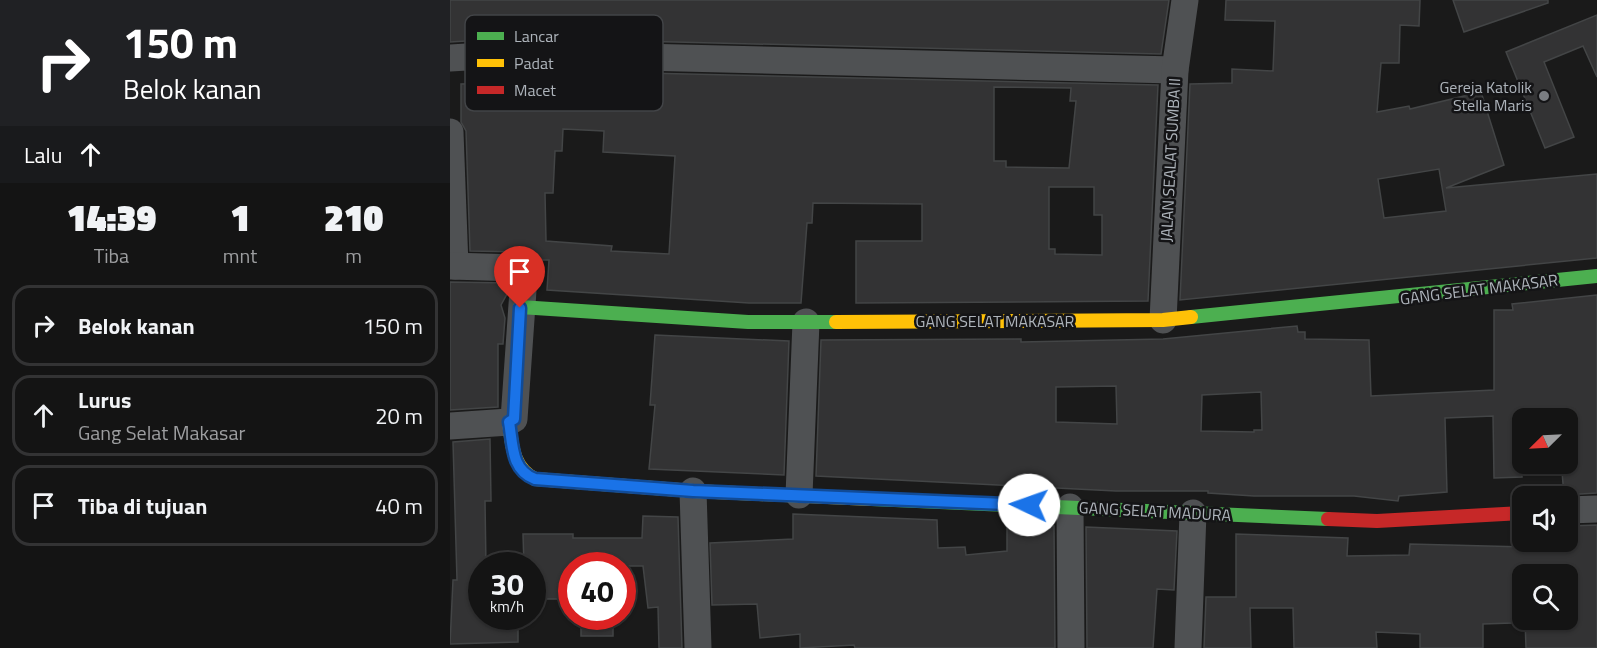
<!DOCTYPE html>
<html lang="id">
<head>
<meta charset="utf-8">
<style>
  :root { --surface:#141414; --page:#212122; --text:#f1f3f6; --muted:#9d9ea0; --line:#333334 }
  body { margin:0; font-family:"Titillium Web",sans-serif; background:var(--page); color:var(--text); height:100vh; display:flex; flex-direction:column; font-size:22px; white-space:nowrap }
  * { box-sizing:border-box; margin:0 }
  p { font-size:20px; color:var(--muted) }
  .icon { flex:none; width:33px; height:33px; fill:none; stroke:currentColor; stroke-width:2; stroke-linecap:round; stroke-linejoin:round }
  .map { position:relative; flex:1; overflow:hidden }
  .side { display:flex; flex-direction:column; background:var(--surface); width:450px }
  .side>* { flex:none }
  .guide { background:#202124; color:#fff; overflow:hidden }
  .needle { width:39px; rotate:246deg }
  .tools { position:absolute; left:1062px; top:408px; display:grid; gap:12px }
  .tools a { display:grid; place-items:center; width:66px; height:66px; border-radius:12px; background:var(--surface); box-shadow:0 2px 4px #0004,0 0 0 2px var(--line); font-size:30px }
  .speed { position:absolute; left:18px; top:552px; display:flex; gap:12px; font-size:30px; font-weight:700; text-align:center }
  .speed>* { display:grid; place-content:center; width:78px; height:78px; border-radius:50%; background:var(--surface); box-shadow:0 2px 4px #0004,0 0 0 2px var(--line); line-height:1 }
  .speed small { font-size:15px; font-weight:400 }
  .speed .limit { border:9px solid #d22; background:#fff; color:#111 }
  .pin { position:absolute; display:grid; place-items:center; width:51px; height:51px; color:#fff; margin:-62px -26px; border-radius:50% 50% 50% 0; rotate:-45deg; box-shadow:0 0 6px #0007 }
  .pin .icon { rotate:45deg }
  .me { position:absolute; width:66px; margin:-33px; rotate:273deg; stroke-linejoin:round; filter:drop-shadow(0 0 4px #0008) }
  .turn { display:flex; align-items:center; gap:21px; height:126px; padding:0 24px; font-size:27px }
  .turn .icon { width:78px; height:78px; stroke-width:2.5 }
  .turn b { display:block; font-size:42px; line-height:51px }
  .then { display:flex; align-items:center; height:57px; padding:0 24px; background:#0003; gap:12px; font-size:22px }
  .eta { display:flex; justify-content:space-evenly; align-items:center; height:102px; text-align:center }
  .eta b { font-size:36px; font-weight:800; line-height:42px }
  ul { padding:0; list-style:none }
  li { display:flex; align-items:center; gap:18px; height:81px; margin:0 12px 9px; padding:0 12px; border:3px solid var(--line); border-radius:18px }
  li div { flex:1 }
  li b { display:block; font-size:22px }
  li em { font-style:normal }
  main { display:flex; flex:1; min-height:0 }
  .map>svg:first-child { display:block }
</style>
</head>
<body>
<main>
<section class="side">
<div class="guide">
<div class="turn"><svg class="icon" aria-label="right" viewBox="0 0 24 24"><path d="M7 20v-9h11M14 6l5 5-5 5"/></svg><div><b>150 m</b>Belok kanan</div></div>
<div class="then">Lalu<svg class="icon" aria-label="ahead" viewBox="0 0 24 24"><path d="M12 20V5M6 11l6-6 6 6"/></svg></div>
</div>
<div class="eta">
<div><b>14:39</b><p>Tiba</p></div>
<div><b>1</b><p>mnt</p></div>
<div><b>210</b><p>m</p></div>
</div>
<ul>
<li><svg class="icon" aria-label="right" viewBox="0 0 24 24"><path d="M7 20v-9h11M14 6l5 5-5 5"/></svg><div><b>Belok kanan</b></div><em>150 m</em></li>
<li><svg class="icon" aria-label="ahead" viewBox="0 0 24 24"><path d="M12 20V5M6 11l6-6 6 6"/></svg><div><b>Lurus</b><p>Gang Selat Makasar</p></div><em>20 m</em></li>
<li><svg class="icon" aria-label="arrive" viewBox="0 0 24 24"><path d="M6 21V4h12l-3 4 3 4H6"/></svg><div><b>Tiba di tujuan</b></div><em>40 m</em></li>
</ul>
</section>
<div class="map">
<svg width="1147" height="648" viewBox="0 0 1147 648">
  <rect width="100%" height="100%" fill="#1a1a1a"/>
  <g fill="#333334" stroke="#434546" stroke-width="1.5" fill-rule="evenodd">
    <polygon points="0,0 719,0 711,54 66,38 0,42"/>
    <path d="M776 0H970L969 26 950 25 949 63H931L927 112 959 106 960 109 1031 92 1054 165 996 188 1147 174V258L730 300 740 84 782 83V69L823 71 825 21 775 20ZM989 169 996 211 934 218 928 179Z"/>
    <polygon points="1003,0 1098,0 1098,3 1014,32"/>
    <polygon points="1147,15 1147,77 1133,46 1094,62 1124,137 1095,148 1056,52"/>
    <path d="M64 70 708 85 698 301 406 303V241H472V204L363 203 362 223H357L351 303H299L97 290 99 260H82L68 252 20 251 16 131 11 122V84L63 83ZM544 87 621 88 620 101H626L619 168 556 167V161H544ZM113 129 154 131 153 152 225 156 219 254 161 251 162 246 96 241 95 193H103L105 151H112ZM599 187H644V215H652V255L605 254V249H599Z"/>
    <polygon points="0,282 58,283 57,294 51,305 55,318 53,344 48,344 48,407 0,410"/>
    <path d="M1147 295V493L1114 495 1112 472 1118 471V418H1072V477L1044 478 1043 416 995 418 997 492 949 496 948 501 904 496H804L758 493V491H666L366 476 371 340 571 339V342L713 339 847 326 848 332H855V339L919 340 921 396 1044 390V310H1063L1062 304ZM666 386 667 424 606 422V387ZM811 392 812 430H804V432L751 431 752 395Z"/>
    <polygon points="205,335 339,341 334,475 199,469 205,405 200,405"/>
    <polygon points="40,439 41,501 35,501 36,566 32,566 32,616 68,616 68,642 0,644 3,580 7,580 3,442"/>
    <polygon points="343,514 487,520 488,548 515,547 516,555 557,551 557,524 604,526 605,648 405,648 404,645 350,648 350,634 310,638 307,604 262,605 260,543 343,539"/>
    <polygon points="193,516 228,517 232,648 209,648 208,607 198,608 193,566 122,566 122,599 82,599 82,566 74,566 73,534 123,534 123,538 192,538"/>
    <polygon points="1147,525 1147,648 1076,648 1075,620 1118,620 1118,574 1063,574 1062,623 1033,624 1033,648 970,648 970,634 926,632 927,648 844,648 843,608 800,608 801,648 754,648 756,597 786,597 786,534 898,538 897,556 959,555 960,544 1077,547 1076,542 1118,542 1118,526"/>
    <polygon points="636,527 727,531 724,590 707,589 703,648 637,648"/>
    <rect x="131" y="616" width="32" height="20"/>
  </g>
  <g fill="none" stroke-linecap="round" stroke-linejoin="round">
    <g stroke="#4f5153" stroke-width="27">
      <polyline points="0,58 66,54 725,70"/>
      <polyline points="0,132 5,266"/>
      <polyline points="0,266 68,268 74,276 64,419 59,422 0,426"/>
      <polyline points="713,320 725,70 735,0"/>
      <polyline points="243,491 248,648"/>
      <polyline points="349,495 356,322"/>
      <polyline points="620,507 621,648"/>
      <polyline points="1118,510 1147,509"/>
      <polyline points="738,648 743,513"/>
    </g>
    <g stroke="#4caf50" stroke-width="14">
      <polyline points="70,307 298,322 386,322"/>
      <polyline points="741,317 1147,276"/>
      <polyline points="421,499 878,519"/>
    </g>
    <g stroke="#ffc107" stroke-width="14">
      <polyline points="386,322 713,320 741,317"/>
      <path d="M59 422C62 445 62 467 85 479L243 491 421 499"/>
    </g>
    <polyline stroke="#c62828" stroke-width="14" points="878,519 927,521 1072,513"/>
  </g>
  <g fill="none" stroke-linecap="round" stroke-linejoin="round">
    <defs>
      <path id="route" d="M70 308 64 419 59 422C63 445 61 470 85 479L243 491 579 505"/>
    </defs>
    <use href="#route" stroke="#114b97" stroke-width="15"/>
    <use href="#route" stroke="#1a73e8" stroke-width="10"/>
  </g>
  <circle fill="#7a7d82" stroke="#141416" stroke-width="2" cx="1094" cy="96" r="6"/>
  <g text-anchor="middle" stroke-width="5" stroke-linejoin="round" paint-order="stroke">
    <g font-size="16" fill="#adb3ba" stroke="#141416" text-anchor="end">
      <text x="1082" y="93">Gereja Katolik<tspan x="1082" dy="18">Stella Maris</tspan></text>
    </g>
    <g font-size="16" fill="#adb3ba" stroke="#141416">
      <text transform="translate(720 160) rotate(-87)" y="6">JALAN SEALAT SUMBA II</text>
      <text transform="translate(1029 289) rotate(-7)" y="6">GANG SELAT MAKASAR</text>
      <text x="545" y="327">GANG SELAT MAKASAR</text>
      <text transform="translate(705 511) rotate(3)" y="6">GANG SELAT MADURA</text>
    </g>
  </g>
  <rect x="15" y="15" width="198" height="96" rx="9" fill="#141416" stroke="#424447" stroke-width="1.5"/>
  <rect x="27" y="32" width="27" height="8" fill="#4caf50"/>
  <rect x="27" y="59" width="27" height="8" fill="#ffc107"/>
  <rect x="27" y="86" width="27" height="8" fill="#c62828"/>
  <g font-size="16" fill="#adb3ba">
    <text x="64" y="42">Lancar</text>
    <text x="64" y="69">Padat</text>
    <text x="64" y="96">Macet</text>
  </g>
</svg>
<div class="tools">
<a><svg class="needle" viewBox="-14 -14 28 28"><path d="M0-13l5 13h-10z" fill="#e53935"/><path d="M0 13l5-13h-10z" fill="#9d9ea0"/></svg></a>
<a><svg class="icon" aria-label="sound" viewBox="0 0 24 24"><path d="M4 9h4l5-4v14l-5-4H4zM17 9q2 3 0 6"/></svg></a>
<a><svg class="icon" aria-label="search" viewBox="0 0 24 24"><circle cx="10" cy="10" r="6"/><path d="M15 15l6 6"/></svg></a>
</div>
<div class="speed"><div>30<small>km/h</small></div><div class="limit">40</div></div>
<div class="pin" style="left:70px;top:308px;background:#d93025"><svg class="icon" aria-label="arrive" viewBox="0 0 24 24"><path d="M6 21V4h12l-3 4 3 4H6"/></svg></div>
<svg class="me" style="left:579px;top:505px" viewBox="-20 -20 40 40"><circle r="19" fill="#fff"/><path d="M0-13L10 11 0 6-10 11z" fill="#1a73e8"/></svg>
</div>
</main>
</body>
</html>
